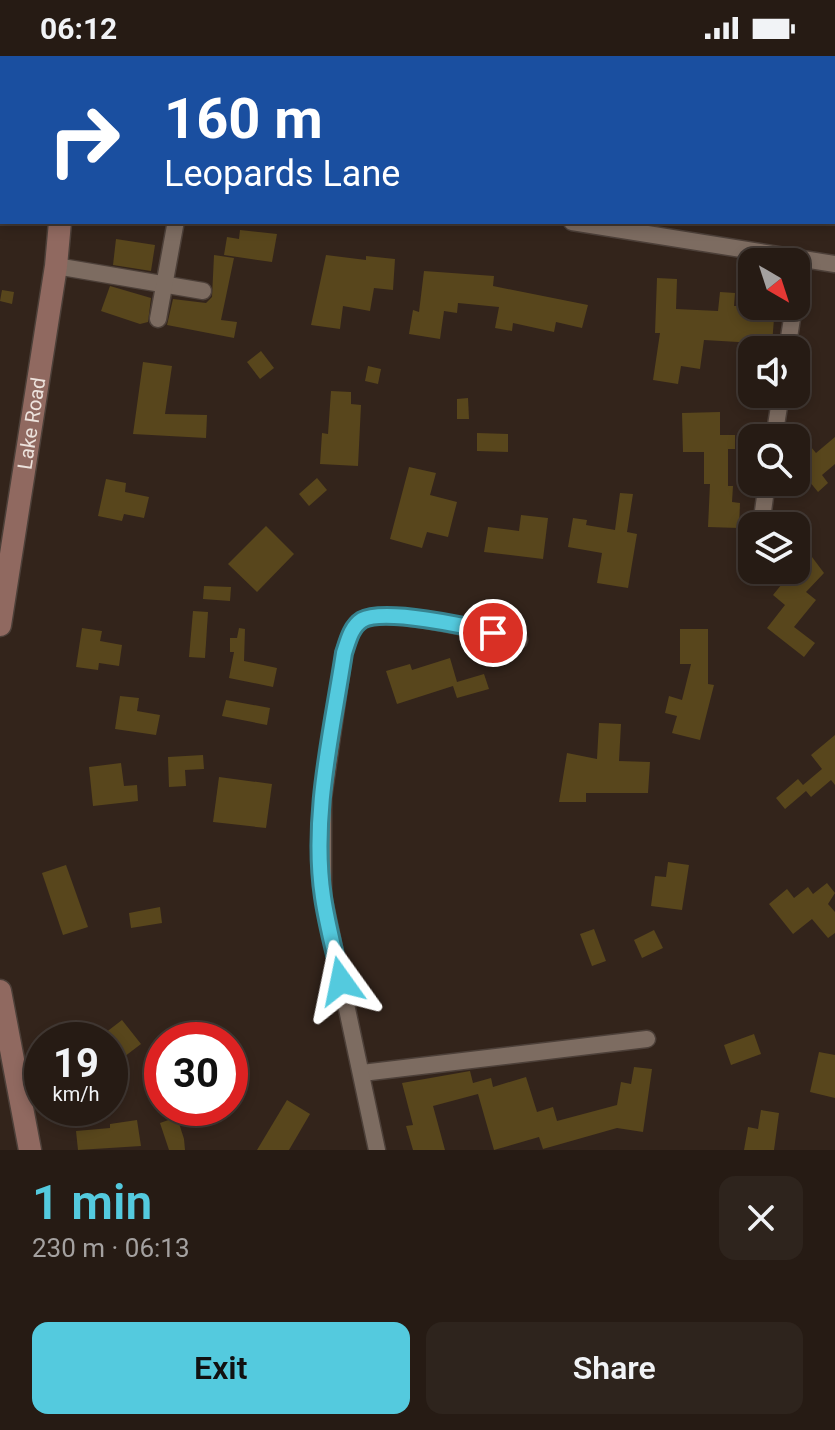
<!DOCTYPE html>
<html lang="en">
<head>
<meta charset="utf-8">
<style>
  :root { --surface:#261b14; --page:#2e241d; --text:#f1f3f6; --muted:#a4a1a0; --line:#423934; --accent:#54cade }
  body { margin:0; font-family:Roboto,sans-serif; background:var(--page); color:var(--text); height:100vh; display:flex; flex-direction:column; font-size:30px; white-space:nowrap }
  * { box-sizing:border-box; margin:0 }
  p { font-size:26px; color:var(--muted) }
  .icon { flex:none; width:44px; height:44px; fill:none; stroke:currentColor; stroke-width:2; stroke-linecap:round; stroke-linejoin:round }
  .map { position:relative; height:1094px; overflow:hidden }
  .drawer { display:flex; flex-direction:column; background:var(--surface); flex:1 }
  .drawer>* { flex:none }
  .guide { position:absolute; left:0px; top:0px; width:836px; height:168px; box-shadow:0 4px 12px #0003,0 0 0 2px var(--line); background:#1a4fa0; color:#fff; overflow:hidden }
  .needle { width:52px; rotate:141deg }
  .controls { position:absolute; left:738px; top:192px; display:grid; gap:16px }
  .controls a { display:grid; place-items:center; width:72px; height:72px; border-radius:16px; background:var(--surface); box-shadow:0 4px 12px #0003,0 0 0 2px var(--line); font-size:40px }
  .speed { position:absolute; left:24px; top:966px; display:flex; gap:16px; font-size:40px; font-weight:700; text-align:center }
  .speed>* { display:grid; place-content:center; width:104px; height:104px; border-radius:50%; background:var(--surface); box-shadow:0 4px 12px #0003,0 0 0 2px var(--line); line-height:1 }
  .speed small { font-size:20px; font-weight:400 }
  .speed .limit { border:12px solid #d22; background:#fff; color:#111 }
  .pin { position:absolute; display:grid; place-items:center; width:68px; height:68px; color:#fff; margin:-34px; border:4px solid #fff; border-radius:50%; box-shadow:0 2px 8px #0007 }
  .me { position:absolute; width:88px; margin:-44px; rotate:348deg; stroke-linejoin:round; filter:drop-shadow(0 0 6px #0008) }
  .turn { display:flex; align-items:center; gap:28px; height:168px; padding:0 32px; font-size:36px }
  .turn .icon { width:104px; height:104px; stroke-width:2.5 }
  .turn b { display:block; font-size:56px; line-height:68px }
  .round { display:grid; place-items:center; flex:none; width:84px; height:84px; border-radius:16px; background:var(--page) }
  .overview { display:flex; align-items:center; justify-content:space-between; height:136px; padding:0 32px }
  h1 { font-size:48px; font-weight:600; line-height:60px; color:var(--accent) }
  .cta { display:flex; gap:16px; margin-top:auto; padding:16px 32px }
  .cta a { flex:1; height:92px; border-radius:16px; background:var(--accent); color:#111; font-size:32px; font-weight:600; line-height:92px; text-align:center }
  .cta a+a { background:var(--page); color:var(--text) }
  .status { display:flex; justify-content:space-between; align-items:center; height:56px; padding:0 40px; background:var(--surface); direction:ltr }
  .status svg { height:22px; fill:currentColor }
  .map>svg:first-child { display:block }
</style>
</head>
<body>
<div class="status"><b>06:12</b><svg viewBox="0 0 49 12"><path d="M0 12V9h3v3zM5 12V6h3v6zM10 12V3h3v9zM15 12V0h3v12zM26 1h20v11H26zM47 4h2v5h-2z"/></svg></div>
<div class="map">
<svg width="835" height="1094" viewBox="0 0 835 1094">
  <rect width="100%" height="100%" fill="#33241b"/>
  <g fill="#58461c">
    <polygon points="240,174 277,178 272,206 224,199 227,181 239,183"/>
    <polygon points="116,183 155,189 151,215 113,209"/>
    <polygon points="214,199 234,202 221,264 237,266 234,282 167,269 173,243 206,247 212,241"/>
    <polygon points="326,199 366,204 366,200 395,203 393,234 374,232 370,255 343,250 340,273 311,269"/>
    <polygon points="424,215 494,220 493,230 588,249 582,272 556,266 554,276 513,267 512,275 495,272 499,251 458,247 457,257 444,255 440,283 409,278 413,254 419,256"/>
    <polygon points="657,222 677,223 676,253 718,255 720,236 735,237 734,250 775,250 772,288 704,284 700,313 681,310 678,328 653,324 660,277 655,277"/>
    <polygon points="110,230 151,242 148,266 140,268 101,255"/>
    <polygon points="2,234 14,236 12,248 0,245"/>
    <polygon points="261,295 274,312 260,323 247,306"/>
    <polygon points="143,306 172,310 165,358 207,359 206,382 133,378"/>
    <polygon points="368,310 381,313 378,328 365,325"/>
    <polygon points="331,335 351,336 351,348 361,349 358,410 320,408 322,377 328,378"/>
    <polygon points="468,342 469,363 457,363 457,343"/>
    <polygon points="720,356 720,379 735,379 735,393 728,393 728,430 733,430 732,446 740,447 739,472 708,471 710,428 704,428 704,396 683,396 682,357"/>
    <polygon points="477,377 508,378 508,396 477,395"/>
    <polygon points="835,381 835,408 822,419 828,427 818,436 797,410 804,404 796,394 806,385 816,397"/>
    <polygon points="409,411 436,417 430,439 457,446 448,481 427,476 422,492 390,483"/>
    <polygon points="317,422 327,434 309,450 299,438"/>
    <polygon points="106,423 126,427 125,436 149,441 144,462 124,458 122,465 98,460"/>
    <polygon points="620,437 633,438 627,476 637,478 628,532 597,527 602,497 568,491 573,462 587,464 586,469 615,474"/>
    <polygon points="521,459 548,462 543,503 484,496 488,471 519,475"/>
    <polygon points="266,470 294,498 257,536 228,508"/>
    <polygon points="812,501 824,517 806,536 816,544 794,571 815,587 804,601 767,572 785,549 773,539 790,518"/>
    <polygon points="204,530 231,531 230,545 203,543"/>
    <polygon points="193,555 208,556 205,602 189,601"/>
    <polygon points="82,572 102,575 100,585 122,589 119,610 99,607 98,614 76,611"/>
    <polygon points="239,572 245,573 244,605 277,612 273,631 229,622 234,596 230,596 230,582 237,582"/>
    <polygon points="680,573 708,573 708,628 714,629 700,684 672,677 677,660 665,657 669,640 682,644 691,608 680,608"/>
    <polygon points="450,602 457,626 484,618 489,633 457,642 453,630 397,648 386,615 410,608 412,614"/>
    <polygon points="120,640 139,642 137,655 160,659 156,679 115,673"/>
    <polygon points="226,644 270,652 267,669 222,660"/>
    <polygon points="599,667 621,668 619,705 650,706 648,737 586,737 586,746 559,746 567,697 597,703"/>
    <polygon points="835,679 835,729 831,724 811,741 806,735 785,753 776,742 798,723 803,729 822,713 811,699"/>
    <polygon points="203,699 204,713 185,714 186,730 169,731 168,701"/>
    <polygon points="121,707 124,730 137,729 138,745 93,750 89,711"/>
    <polygon points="219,721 272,728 266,772 213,766"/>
    <polygon points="668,806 689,809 682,854 651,850 655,820 666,821"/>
    <polygon points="66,809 88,871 63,879 42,817"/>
    <polygon points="827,827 835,837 828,848 835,856 835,877 828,882 812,863 793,878 769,848 787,833 794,842 808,831 813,838"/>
    <polygon points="160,851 162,867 131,872 129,857"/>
    <polygon points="594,873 606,905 592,910 580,878"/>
    <polygon points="654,874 663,892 642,902 634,884"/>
    <polygon points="122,964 141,988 116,1007 124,1017 110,1029 110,984 96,984"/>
    <polygon points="754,978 761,998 731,1009 724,989"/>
    <polygon points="819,996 835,999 835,1042 810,1036"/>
    <polygon points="634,1011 652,1013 643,1076 617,1072 543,1093 539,1081 494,1094 478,1038 433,1050 445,1094 413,1094 406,1070 413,1069 402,1027 470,1015 473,1027 491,1022 493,1031 526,1021 537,1056 553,1051 557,1065 617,1049 621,1026 631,1028"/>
    <polygon points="287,1044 310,1058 289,1094 257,1094"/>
    <polygon points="761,1054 779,1057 774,1094 744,1094 748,1071 758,1073"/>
    <polygon points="177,1061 184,1083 185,1094 169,1094 160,1067"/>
    <polygon points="137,1064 141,1090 78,1094 76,1075 110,1072 110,1068"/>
  </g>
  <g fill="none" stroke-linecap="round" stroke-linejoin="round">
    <defs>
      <g id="minor">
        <polyline points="572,166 835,208"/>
        <polyline points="56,210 203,235"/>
        <polyline points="796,237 801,203"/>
        <polyline points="158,263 175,170"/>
        <polyline points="787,294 794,250"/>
        <polyline points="774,382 781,338"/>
        <polyline points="761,470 767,426"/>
        <polyline points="362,1017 647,983"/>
        <path d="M377 1094 323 840V742L344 597C348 585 351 571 362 564 387 551 489 576 519 584"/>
      </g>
      <g id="secondary">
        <polyline points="50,0 50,2"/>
        <path id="s1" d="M0 569 56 210 60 166"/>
        <polyline points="0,935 30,1094"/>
      </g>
    </defs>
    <use href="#minor" stroke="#4d4039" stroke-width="19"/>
    <use href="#secondary" stroke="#4d4039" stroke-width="25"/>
    <use href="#minor" stroke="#7d6c61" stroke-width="16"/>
    <use href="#secondary" stroke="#906960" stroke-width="22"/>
  </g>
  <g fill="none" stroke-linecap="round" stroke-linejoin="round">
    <defs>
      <path id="route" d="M341 925C335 897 327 869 323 841 311 761 332 676 344 597 348 585 351 571 362 564 384 552 467 570 493 577"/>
    </defs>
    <use href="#route" stroke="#378390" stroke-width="20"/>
    <use href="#route" stroke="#54cade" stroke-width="14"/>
  </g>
  <g text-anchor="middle" stroke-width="8" stroke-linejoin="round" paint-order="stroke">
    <g font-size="20" fill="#ede3dd" stroke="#33241b">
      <text dy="7" stroke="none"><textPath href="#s1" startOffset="204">Lake Road</textPath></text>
    </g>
  </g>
</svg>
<div class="controls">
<a><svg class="needle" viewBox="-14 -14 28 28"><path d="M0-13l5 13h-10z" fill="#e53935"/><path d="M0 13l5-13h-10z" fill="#a4a1a0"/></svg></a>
<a><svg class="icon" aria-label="sound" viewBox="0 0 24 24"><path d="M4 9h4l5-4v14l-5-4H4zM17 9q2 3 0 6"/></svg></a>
<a><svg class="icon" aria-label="search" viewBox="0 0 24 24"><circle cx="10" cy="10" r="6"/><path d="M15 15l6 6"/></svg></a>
<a><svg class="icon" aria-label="layers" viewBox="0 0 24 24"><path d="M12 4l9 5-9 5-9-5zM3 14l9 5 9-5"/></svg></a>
</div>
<div class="speed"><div>19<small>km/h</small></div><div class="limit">30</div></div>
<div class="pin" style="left:493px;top:577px;background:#d93025"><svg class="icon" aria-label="arrive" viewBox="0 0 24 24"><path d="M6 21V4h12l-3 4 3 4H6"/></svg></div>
<svg class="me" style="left:341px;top:925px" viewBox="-20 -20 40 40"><path d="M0-17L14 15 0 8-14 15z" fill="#54cade" stroke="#fff" stroke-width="4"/></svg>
<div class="guide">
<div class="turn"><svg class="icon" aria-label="right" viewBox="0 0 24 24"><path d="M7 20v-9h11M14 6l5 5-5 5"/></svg><div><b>160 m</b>Leopards Lane</div></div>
</div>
</div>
<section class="drawer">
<div class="overview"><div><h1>1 min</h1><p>230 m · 06:13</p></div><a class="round"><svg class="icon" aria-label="close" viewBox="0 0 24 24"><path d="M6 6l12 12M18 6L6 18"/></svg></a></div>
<div class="cta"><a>Exit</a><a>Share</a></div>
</section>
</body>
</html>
